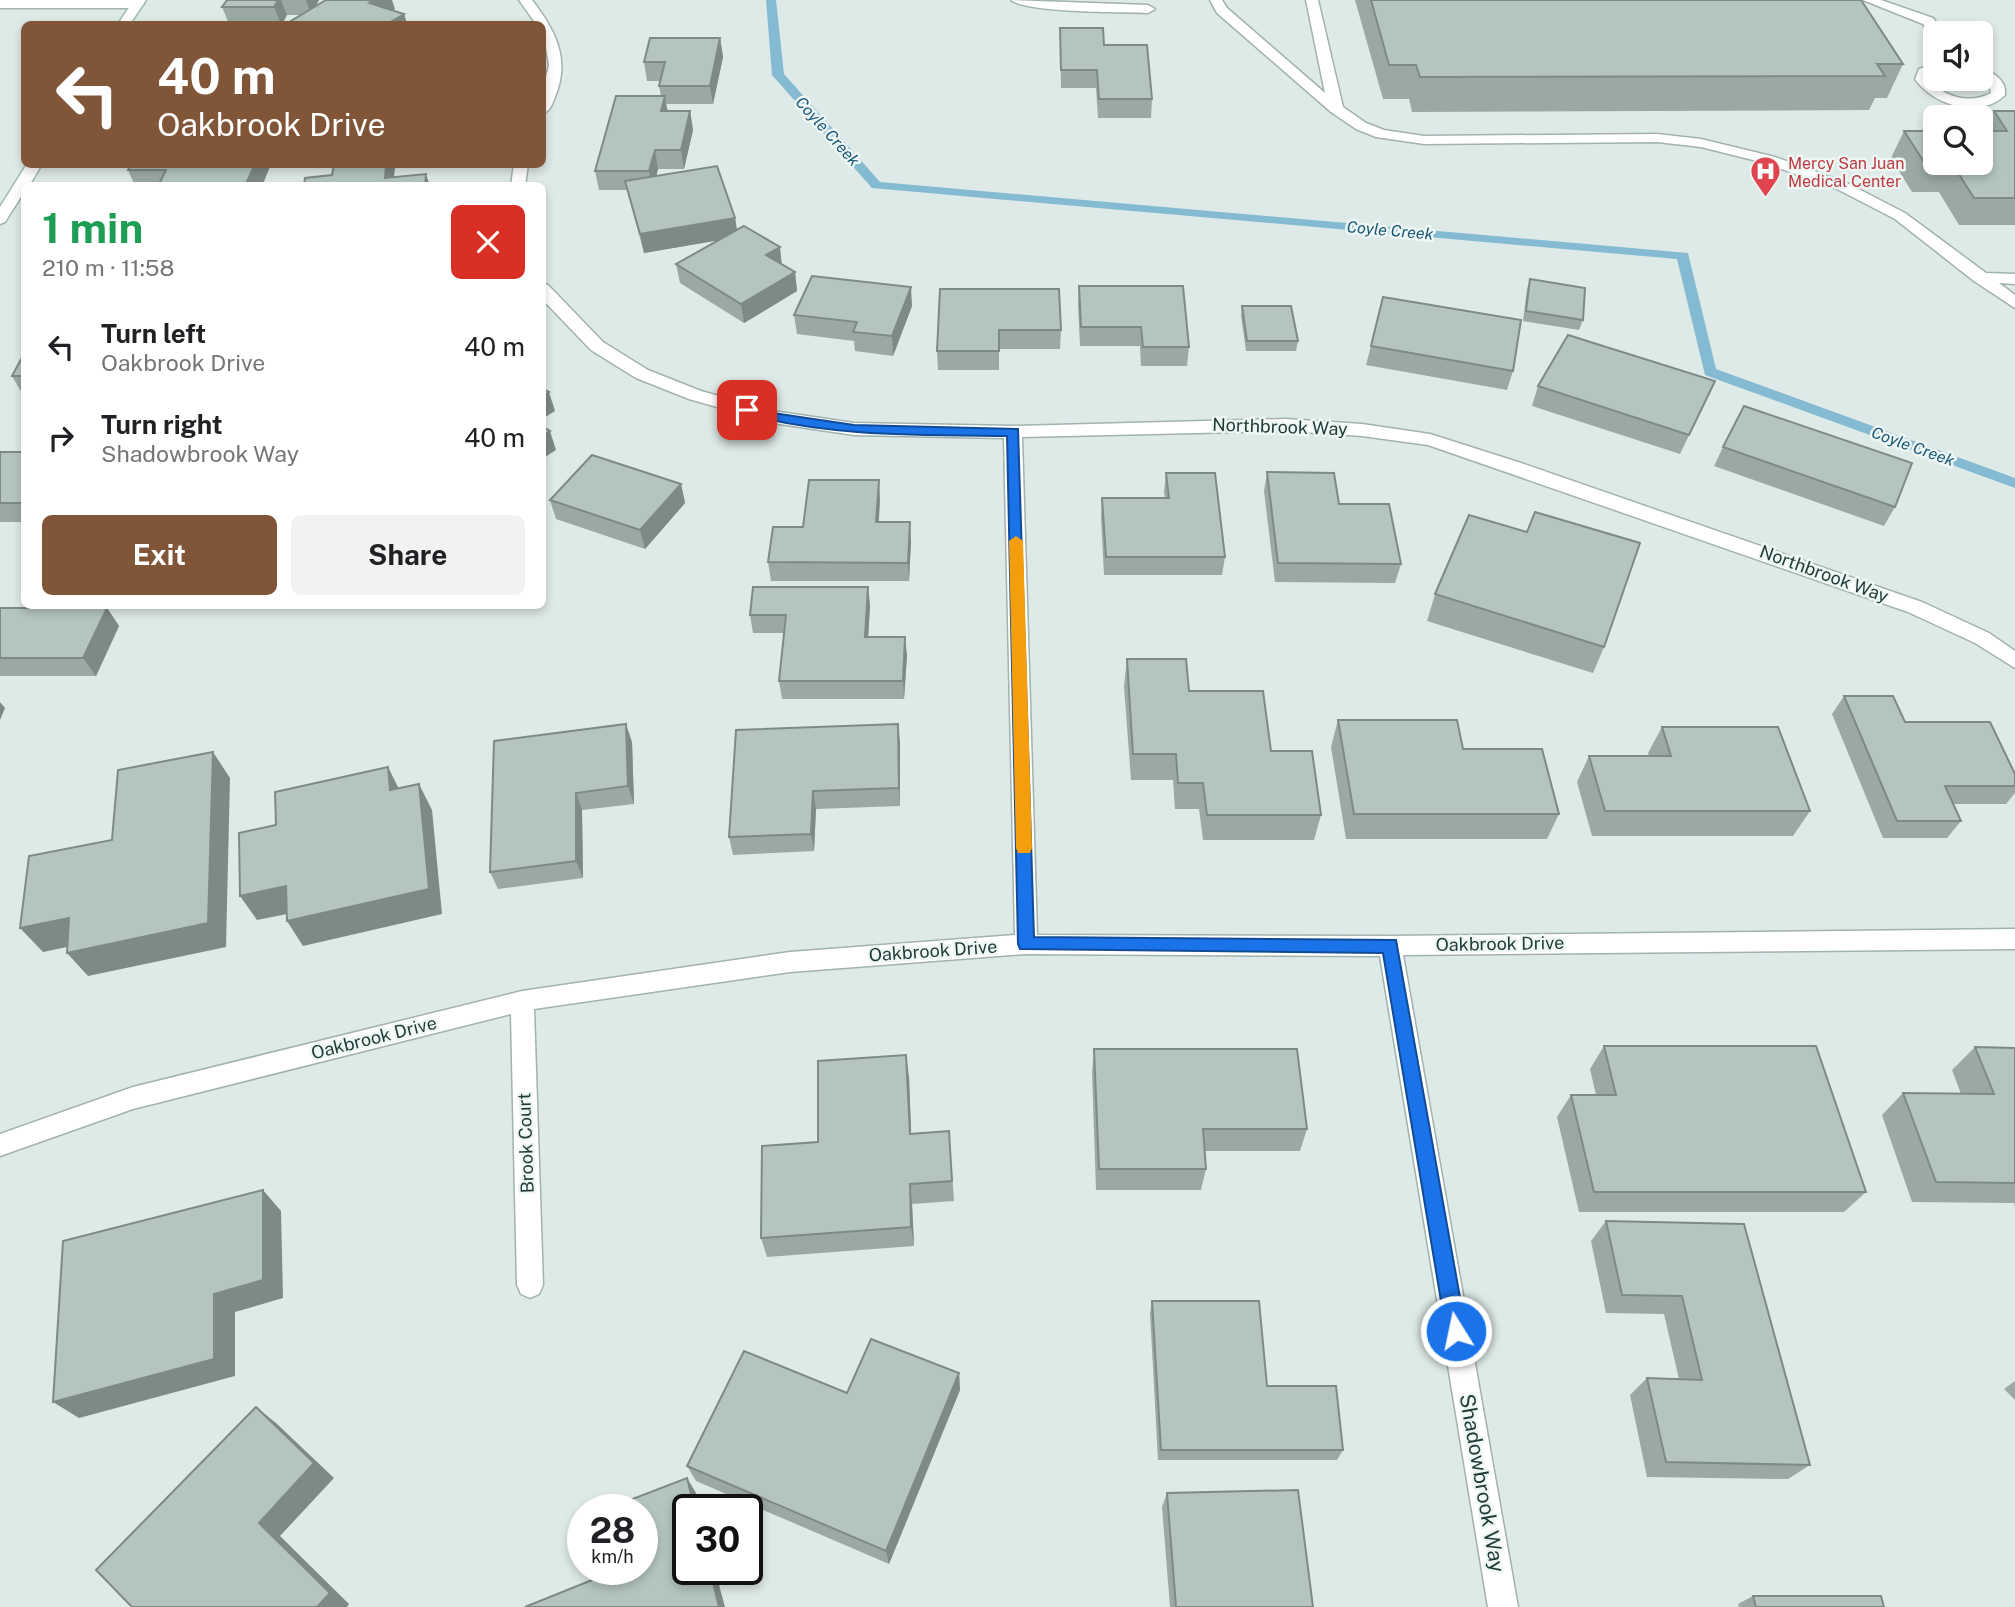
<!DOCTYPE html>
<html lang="en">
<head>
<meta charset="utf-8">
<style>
  :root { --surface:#fff; --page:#f2f2f2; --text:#202124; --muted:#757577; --accent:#805538 }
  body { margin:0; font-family:"Public Sans",sans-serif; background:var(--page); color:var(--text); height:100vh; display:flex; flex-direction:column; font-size:26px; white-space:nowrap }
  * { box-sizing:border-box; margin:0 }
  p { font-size:23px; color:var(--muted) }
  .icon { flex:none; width:38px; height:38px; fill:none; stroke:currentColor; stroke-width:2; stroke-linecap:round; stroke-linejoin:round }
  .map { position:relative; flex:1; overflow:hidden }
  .details { position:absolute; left:21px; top:182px; width:525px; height:427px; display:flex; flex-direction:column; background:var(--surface); border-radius:10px; box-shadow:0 4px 10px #0003 }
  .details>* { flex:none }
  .banner { position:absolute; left:21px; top:21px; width:525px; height:147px; border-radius:10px; box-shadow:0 4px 10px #0003; background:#805538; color:#fff; overflow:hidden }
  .fabs { position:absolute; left:1923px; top:21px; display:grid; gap:14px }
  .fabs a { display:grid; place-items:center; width:70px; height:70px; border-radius:10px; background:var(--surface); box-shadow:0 4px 10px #0003; font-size:35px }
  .speed { position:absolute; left:567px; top:1494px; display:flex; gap:14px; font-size:35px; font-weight:700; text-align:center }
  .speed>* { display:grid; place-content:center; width:91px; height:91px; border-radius:50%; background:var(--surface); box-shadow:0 4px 10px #0003; line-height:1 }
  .speed small { font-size:18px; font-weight:400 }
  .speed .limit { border:4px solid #111; border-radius:10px; background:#fff; color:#111 }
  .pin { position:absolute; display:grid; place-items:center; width:60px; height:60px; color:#fff; margin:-30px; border-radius:14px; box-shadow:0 4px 10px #0006 }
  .me { position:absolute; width:77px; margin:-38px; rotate:350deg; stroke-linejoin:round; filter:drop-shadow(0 0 5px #0008) }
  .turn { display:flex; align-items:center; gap:24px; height:147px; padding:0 21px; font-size:32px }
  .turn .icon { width:91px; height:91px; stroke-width:2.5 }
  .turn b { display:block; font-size:49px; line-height:60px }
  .round { display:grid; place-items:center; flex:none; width:74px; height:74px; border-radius:10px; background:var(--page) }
  .head { display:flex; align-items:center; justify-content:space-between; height:119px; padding:0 21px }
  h1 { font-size:42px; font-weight:700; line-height:52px; color:#1e9e55 }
  .button { display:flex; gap:14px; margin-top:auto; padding:14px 21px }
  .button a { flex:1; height:80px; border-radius:10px; background:var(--accent); color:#fff; font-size:28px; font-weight:700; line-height:80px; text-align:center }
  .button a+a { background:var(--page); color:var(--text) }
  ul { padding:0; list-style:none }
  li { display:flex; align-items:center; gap:21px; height:91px; padding:0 21px }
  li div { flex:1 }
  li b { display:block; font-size:26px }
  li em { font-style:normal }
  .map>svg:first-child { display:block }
</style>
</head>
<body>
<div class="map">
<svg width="2015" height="1607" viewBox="0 0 2015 1607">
  <rect width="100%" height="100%" fill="#deeae7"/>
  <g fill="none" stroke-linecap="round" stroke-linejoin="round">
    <polygon fill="#84bad2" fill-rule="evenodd" points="766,0 776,0 784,74 880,182 1688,253 1716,369 2015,478 2015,488 1705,375 1677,259 872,188 772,75"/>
    <defs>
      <g id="lane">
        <polygon points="1210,0 1222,0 1227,8 1325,93 1306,0 1318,0 1343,107 1366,123 1384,130 1424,136 1657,134 1701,139 1775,157 1847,183 1905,213 1986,273 2015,274 2015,284 1999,283 2015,295 2015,308 1974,281 1895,219 1837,189 1765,163 1701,147 1657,142 1424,144 1376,137 1356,129 1331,112 1217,13"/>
        <polygon points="1863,0 1881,0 1933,18 1944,33 1932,36 1923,24"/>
        <path d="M1936 63V72L1930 74 1929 79C1944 98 1970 104 1991 93L1989 83 1981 79V69C1993 72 2007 80 2005 95 1980 120 1933 105 1915 79L1919 69Z"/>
      </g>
      <g id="street">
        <polygon points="0,0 138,0 144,4 138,8 0,8"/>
        <path d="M519 0H532C555 30 571 59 555 97 552 105 550 111 542 114V93L549 65 542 24H536Z"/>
        <path d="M1011 0 1148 5 1155 9 1148 13C1122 12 1027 13 1011 0Z"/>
        <polygon points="514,164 528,164 525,186 511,186"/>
        <polygon points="542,283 548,285 603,342 648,370 701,391 773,411 854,423 1013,426 1286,419 1362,424 1430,434 1521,463 1922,602 1989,633 2015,651 2015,668 1975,643 1908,612 1428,445 1362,436 1286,431 1022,437 1037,935 1390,936 2015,929 2015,949 1403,955 1518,1607 1488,1607 1380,956 1026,954 790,972 534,1009 543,1285 539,1294 530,1298 521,1294 517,1285 511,1014 133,1109 0,1156 0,1134 133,1087 522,991 790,952 1015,935 1004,438 854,435 773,423 689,399 636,378 591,350 542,299"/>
      </g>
      <g id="secondary">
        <polygon points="134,0 146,0 130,24 118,24"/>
        <polygon points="27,164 42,164 29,186 24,186 24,192 5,222 0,224 0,207"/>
      </g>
    </defs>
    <use href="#lane" stroke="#a1b2af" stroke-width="3"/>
    <use href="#street" stroke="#a1b2af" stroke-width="3"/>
    <use href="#secondary" stroke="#9db7b1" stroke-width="3"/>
    <use href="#lane" fill="#fff" fill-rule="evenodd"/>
    <use href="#street" fill="#fff" fill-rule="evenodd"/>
    <use href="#secondary" fill="#fff" fill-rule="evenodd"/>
  </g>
  <g fill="#9ba9a5">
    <polygon points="227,0 319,0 316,6 395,9 392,10 404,14 407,24 286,24 300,15 287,15 282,24 229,24 222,7"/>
    <polygon points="1355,0 1861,0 1903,64 1887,98 1875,98 1869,110 1412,112 1409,99 1383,99"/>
    <polygon points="1060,28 1104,45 1152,99 1151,118 1098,118 1096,88 1061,88"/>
    <polygon points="720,38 723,57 713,104 666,104 668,111 690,111 693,130 684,169 658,169 656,176 735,218 737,230 782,264 795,272 797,291 744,323 680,283 676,264 719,240 644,253 627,190 599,190 595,171 661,96 659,86 660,81 647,81 644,62"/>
    <polygon points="1994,111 2015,111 2015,225 1959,225 1939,192 1912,192 1891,158 1904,131 1983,131"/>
    <polygon points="271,164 262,186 135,186 128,170"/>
    <polygon points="1530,279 1583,320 1579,330 1523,321 1527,289"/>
    <polygon points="1079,286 1189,347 1187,366 1141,366 1140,346 1080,346 1078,305"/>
    <polygon points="940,289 1061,330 1060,349 999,349 999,370 938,370 937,351"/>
    <polygon points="912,306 893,356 855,351 854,341 797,334 794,315"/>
    <polygon points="1242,306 1298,341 1296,351 1246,351 1241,316"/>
    <polygon points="1371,346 1513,371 1507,390 1366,365"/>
    <polygon points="24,354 24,395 23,395 12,376"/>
    <polygon points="1538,386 1706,400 1680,454 1532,406"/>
    <polygon points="1723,447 1895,507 1884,526 1714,466"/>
    <rect x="0" y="452" width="24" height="70"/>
    <polygon points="1267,472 1339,504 1401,564 1395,583 1275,582 1264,491"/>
    <polygon points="1166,473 1225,557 1222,575 1104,575 1101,517 1102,498 1165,498 1164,492"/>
    <polygon points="681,484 685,503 645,549 556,519 550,500"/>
    <polygon points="880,499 879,522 911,541 909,581 771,581 768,562 803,527"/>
    <polygon points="868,587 870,606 868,637 907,655 904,699 782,699 779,681 784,633 753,633 750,615"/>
    <polygon points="1435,594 1604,647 1593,673 1427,621"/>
    <polygon points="0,608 107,608 119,626 96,676 0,676"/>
    <polygon points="1127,659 1189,691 1271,751 1321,815 1314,840 1203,840 1199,809 1175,809 1173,780 1131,780 1124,686"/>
    <polygon points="1844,696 1905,722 2015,774 2015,793 2006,804 1953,804 1961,821 1947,838 1883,838 1832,714"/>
    <polygon points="1338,720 1463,749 1559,814 1547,839 1346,839 1331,747"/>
    <polygon points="1662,727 1810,811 1793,836 1592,836 1577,782 1589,756 1649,756 1648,753"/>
    <polygon points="494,741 632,742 634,804 582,810 583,878 498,889 490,872"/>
    <polygon points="900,742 900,806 816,809 814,851 733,855 729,837"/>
    <polygon points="1604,1046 1866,1192 1844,1212 1579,1212 1557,1117 1571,1095 1596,1095 1590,1069"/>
    <polygon points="1975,1047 2015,1048 2015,1207 2014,1203 1912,1202 1882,1115 1903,1093 1961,1094 1952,1070"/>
    <polygon points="1094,1049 1307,1129 1300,1151 1204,1151 1206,1169 1201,1190 1096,1190 1092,1072"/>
    <polygon points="909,1077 911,1133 949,1131 954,1201 912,1204 914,1246 767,1257 761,1238 818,1142"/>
    <polygon points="1606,1221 1744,1224 1810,1465 1788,1479 1647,1477 1630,1395 1647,1378 1679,1379 1664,1314 1606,1313 1591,1241"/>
    <polygon points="1152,1301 1267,1386 1343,1450 1337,1460 1158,1460 1150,1313"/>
    <polygon points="959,1373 960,1390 889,1564 696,1481 687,1466 847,1393"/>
    <polygon points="2015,1381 2015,1400 2004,1389"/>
    <polygon points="1167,1493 1313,1607 1170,1607 1162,1507"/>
    <polygon points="1753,1596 1884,1607 1739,1607 1738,1604"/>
  </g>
  <g fill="#7e8a86">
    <polygon points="278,0 281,0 287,15 282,24 281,24 274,7"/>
    <polygon points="306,0 319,0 311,15"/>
    <polygon points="373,0 392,0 395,9 375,21 369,3"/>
    <polygon points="404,14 407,24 387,24"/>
    <polygon points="720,38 723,57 713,104 710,86"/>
    <polygon points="665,96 668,115 661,111"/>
    <polygon points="690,111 693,130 684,169 681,150"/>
    <polygon points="655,150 658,169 653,190 649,171"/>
    <polygon points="255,164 271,164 262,186 245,186"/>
    <polygon points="386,164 394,164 395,168 393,186 385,178"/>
    <polygon points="426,174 430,186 425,186"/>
    <polygon points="735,218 738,237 644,253 640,234"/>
    <polygon points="780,247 782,266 766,255"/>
    <polygon points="795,272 797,291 744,323 741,304"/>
    <polygon points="911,287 912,306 893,356 892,336"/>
    <polygon points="549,392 555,411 542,419 542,396"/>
    <polygon points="550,431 556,450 542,459 542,436"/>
    <polygon points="879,480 880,499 877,541 876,522"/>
    <polygon points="681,484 685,503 645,549 640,530"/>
    <polygon points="910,522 911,541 909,581 908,563"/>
    <polygon points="868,587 870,606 867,655 865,637"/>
    <polygon points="107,608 119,626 96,676 83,658"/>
    <polygon points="905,637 907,655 904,699 903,681"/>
    <polygon points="0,702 5,708 0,720"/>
    <polygon points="626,724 632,742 634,804 628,786"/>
    <polygon points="898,724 900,742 900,806 899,788"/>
    <polygon points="213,752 230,778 226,947 88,976 67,953"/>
    <polygon points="388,767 401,793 390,790"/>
    <polygon points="419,784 432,810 442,914 303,946 287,921"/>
    <polygon points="813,791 816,809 814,851 811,834"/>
    <polygon points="576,793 582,810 583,878 576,861"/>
    <polygon points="286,886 302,911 257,920 240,896"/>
    <polygon points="69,918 91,942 43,952 20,928"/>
    <polygon points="906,1055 909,1077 912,1155 910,1134"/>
    <polygon points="910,1184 912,1204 914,1246 911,1227"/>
    <polygon points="263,1190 281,1211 283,1298 235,1312 235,1376 79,1418 53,1402 214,1294"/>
    <polygon points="959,1373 960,1390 889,1564 886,1551"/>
    <polygon points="256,1407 276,1423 334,1478 280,1536 349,1604 347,1607 317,1607 259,1523"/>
    <polygon points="687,1478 696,1493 700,1510 695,1510"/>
    <polygon points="710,1570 715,1570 725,1607 719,1607"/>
  </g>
  <g fill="#b4c5c0" stroke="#7e8a86" stroke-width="2">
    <polygon points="227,0 278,0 274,7 222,7"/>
    <polygon points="326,0 373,0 369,3 404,14 387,24 286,24"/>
    <polygon points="1371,0 1861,0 1903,64 1877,64 1885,76 1420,77 1416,65 1389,65"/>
    <polygon points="1060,28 1103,28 1104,45 1147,45 1152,99 1099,99 1097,70 1061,70"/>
    <polygon points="650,38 720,38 710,86 659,86 665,62 644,62"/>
    <polygon points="616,96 665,96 661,111 690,111 681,150 655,150 649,171 595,171"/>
    <polygon points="1994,111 2015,111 2015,198 1974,198 1953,165 1926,165 1904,131 1936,131 1936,163 1981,163 1981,131 2007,131"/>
    <polygon points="131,164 255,164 245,186 158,186 166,170 128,170"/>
    <polygon points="334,164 386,164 385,178 426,174 425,186 304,186 305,178 332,175"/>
    <polygon points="717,166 735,218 640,234 625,181"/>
    <polygon points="744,226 780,247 766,255 795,272 741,304 676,264"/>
    <polygon points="812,276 911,287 892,336 853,332 857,322 794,315"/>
    <polygon points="1530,279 1585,288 1583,320 1526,311"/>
    <polygon points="1079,286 1183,286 1189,347 1143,347 1141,327 1081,327"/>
    <polygon points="940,289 1059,289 1061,330 999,330 999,351 937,351"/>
    <polygon points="1383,297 1521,320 1513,371 1371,346"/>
    <polygon points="1242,306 1291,306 1298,341 1247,341"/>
    <polygon points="1568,335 1715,381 1689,435 1538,386"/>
    <polygon points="24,354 24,376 12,376"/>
    <polygon points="542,388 549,392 542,396"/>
    <polygon points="1744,406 1912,463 1895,507 1723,447"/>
    <polygon points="542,426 550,431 542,436"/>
    <rect x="0" y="452" width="24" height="51"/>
    <polygon points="592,455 681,484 640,530 550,500"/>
    <polygon points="1267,472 1334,473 1339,504 1389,504 1401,564 1278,563"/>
    <polygon points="1166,473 1215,473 1225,557 1106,557 1102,498 1169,498"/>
    <polygon points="809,480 879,480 876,522 910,522 908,563 768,562 773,527 803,527"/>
    <polygon points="1535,512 1640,543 1604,647 1435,594 1469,515 1527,532"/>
    <polygon points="753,587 868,587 865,637 905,637 903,681 779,681 786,615 750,615"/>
    <polygon points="0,608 107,608 83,658 0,658"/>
    <polygon points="1127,659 1186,659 1189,691 1263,691 1271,751 1312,751 1321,815 1207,815 1203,783 1178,783 1176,754 1133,754"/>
    <polygon points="1844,696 1893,696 1905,722 1990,722 2015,774 2015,786 1945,786 1961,821 1897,821"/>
    <polygon points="1338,720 1457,720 1463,749 1542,749 1559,814 1354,814"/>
    <polygon points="626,724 628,786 576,793 576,861 490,872 494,741"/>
    <polygon points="898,724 899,788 813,791 811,834 729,837 736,730"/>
    <polygon points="1662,727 1778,727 1810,811 1605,811 1589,756 1671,756"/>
    <polygon points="213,752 208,923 67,953 69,918 20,928 29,856 112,840 118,770"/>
    <polygon points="388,767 390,790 419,784 429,889 287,921 286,886 240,896 239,833 276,825 275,792"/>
    <polygon points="1604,1046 1816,1046 1866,1192 1594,1192 1571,1095 1616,1095"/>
    <polygon points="1975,1047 2015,1048 2015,1183 1936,1182 1903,1093 1994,1094"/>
    <polygon points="1094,1049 1297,1049 1307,1129 1203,1129 1206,1169 1099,1169"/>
    <polygon points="906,1055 910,1134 949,1131 952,1181 910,1184 911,1227 761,1238 762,1146 818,1142 818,1061"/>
    <polygon points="263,1190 263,1280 214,1294 214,1359 53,1402 63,1241"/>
    <polygon points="1606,1221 1744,1224 1810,1465 1666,1462 1647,1378 1702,1380 1682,1296 1622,1295"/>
    <polygon points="1152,1301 1259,1301 1267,1386 1336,1386 1343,1450 1161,1450"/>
    <polygon points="871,1339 959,1373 886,1551 687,1466 744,1351 847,1393"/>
    <polygon points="256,1407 314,1463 259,1523 330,1593 317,1607 132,1607 96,1570"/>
    <polygon points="687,1478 695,1510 688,1510 688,1570 710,1570 719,1607 525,1607 597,1578 596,1570 642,1570 642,1510 604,1510"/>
    <polygon points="1298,1490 1313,1607 1176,1607 1167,1493"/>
    <polygon points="1753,1596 1881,1596 1884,1607 1756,1607"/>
  </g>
  <path fill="#1a73e8" stroke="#114b97" stroke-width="2" d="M747 405 773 413 854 425 1018 429 1034 937 1396 940 1466 1331 1463 1338 1456 1341 1449 1338 1446 1331 1383 953 1020 949 1018 944 1007 436C918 435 829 437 742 413V407Z"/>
  <polygon fill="#f59e0b" points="1016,536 1023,541 1032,848 1030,853 1018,853 1016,848 1009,541"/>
  <defs>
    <symbol id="hospital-pin" viewBox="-11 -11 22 30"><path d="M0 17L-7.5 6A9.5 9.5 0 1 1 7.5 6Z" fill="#e0444e" stroke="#eff7f4"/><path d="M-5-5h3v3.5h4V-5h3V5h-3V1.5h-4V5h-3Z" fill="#fff"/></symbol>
  </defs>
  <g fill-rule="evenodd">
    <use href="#hospital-pin" x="1748" y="154" width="35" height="47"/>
  </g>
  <g text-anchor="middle" stroke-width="5" stroke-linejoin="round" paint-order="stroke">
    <g font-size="16" font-style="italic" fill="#185978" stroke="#eff7f4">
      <text transform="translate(828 131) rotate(48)" y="6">Coyle Creek</text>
      <text transform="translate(1390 230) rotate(5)" y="6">Coyle Creek</text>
      <text transform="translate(1913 446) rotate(20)" y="6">Coyle Creek</text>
    </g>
    <g font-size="16" fill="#be3a42" stroke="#eff7f4" text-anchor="start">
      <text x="1788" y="169">Mercy San Juan<tspan x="1788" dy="18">Medical Center</tspan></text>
    </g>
    <g font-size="18" fill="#1f3b38" stroke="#eff7f4">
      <text transform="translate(1280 427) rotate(2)" y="6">Northbrook Way</text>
      <text transform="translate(1824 574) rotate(20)" y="6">Northbrook Way</text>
      <text transform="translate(1500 944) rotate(-1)" y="6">Oakbrook Drive</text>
      <text transform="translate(933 951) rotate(-4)" y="6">Oakbrook Drive</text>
      <text transform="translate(374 1038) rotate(-14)" y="6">Oakbrook Drive</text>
      <text transform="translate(526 1143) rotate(-92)" y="6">Brook Court</text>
    </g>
    <g font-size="21" fill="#1f3b38" stroke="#eff7f4">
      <text transform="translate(1482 1483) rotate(80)" y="7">Shadowbrook Way</text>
    </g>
  </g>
</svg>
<div class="fabs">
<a><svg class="icon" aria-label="sound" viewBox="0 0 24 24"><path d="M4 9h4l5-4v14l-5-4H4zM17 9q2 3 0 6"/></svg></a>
<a><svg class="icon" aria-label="search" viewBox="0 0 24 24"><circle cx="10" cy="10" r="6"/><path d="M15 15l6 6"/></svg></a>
</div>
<div class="speed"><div>28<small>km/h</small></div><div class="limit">30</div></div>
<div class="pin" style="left:747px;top:410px;background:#d93025"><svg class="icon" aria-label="arrive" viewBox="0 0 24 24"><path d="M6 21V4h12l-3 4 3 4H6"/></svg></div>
<svg class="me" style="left:1456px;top:1331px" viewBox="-20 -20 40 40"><circle r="17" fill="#1a73e8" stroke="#fff" stroke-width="3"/><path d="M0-11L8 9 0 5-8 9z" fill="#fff"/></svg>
<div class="banner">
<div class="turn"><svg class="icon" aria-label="left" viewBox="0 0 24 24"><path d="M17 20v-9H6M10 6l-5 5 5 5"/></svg><div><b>40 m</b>Oakbrook Drive</div></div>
</div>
<section class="details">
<div class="head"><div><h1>1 min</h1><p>210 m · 11:58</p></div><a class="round" style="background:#d93025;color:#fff"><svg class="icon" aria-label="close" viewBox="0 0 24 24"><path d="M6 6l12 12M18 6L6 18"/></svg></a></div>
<ul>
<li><svg class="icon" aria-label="left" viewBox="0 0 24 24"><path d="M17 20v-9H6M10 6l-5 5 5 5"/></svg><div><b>Turn left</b><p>Oakbrook Drive</p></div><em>40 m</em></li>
<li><svg class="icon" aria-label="right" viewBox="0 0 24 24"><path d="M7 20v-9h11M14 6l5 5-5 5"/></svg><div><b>Turn right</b><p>Shadowbrook Way</p></div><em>40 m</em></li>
</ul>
<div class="button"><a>Exit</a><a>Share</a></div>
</section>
</div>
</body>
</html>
